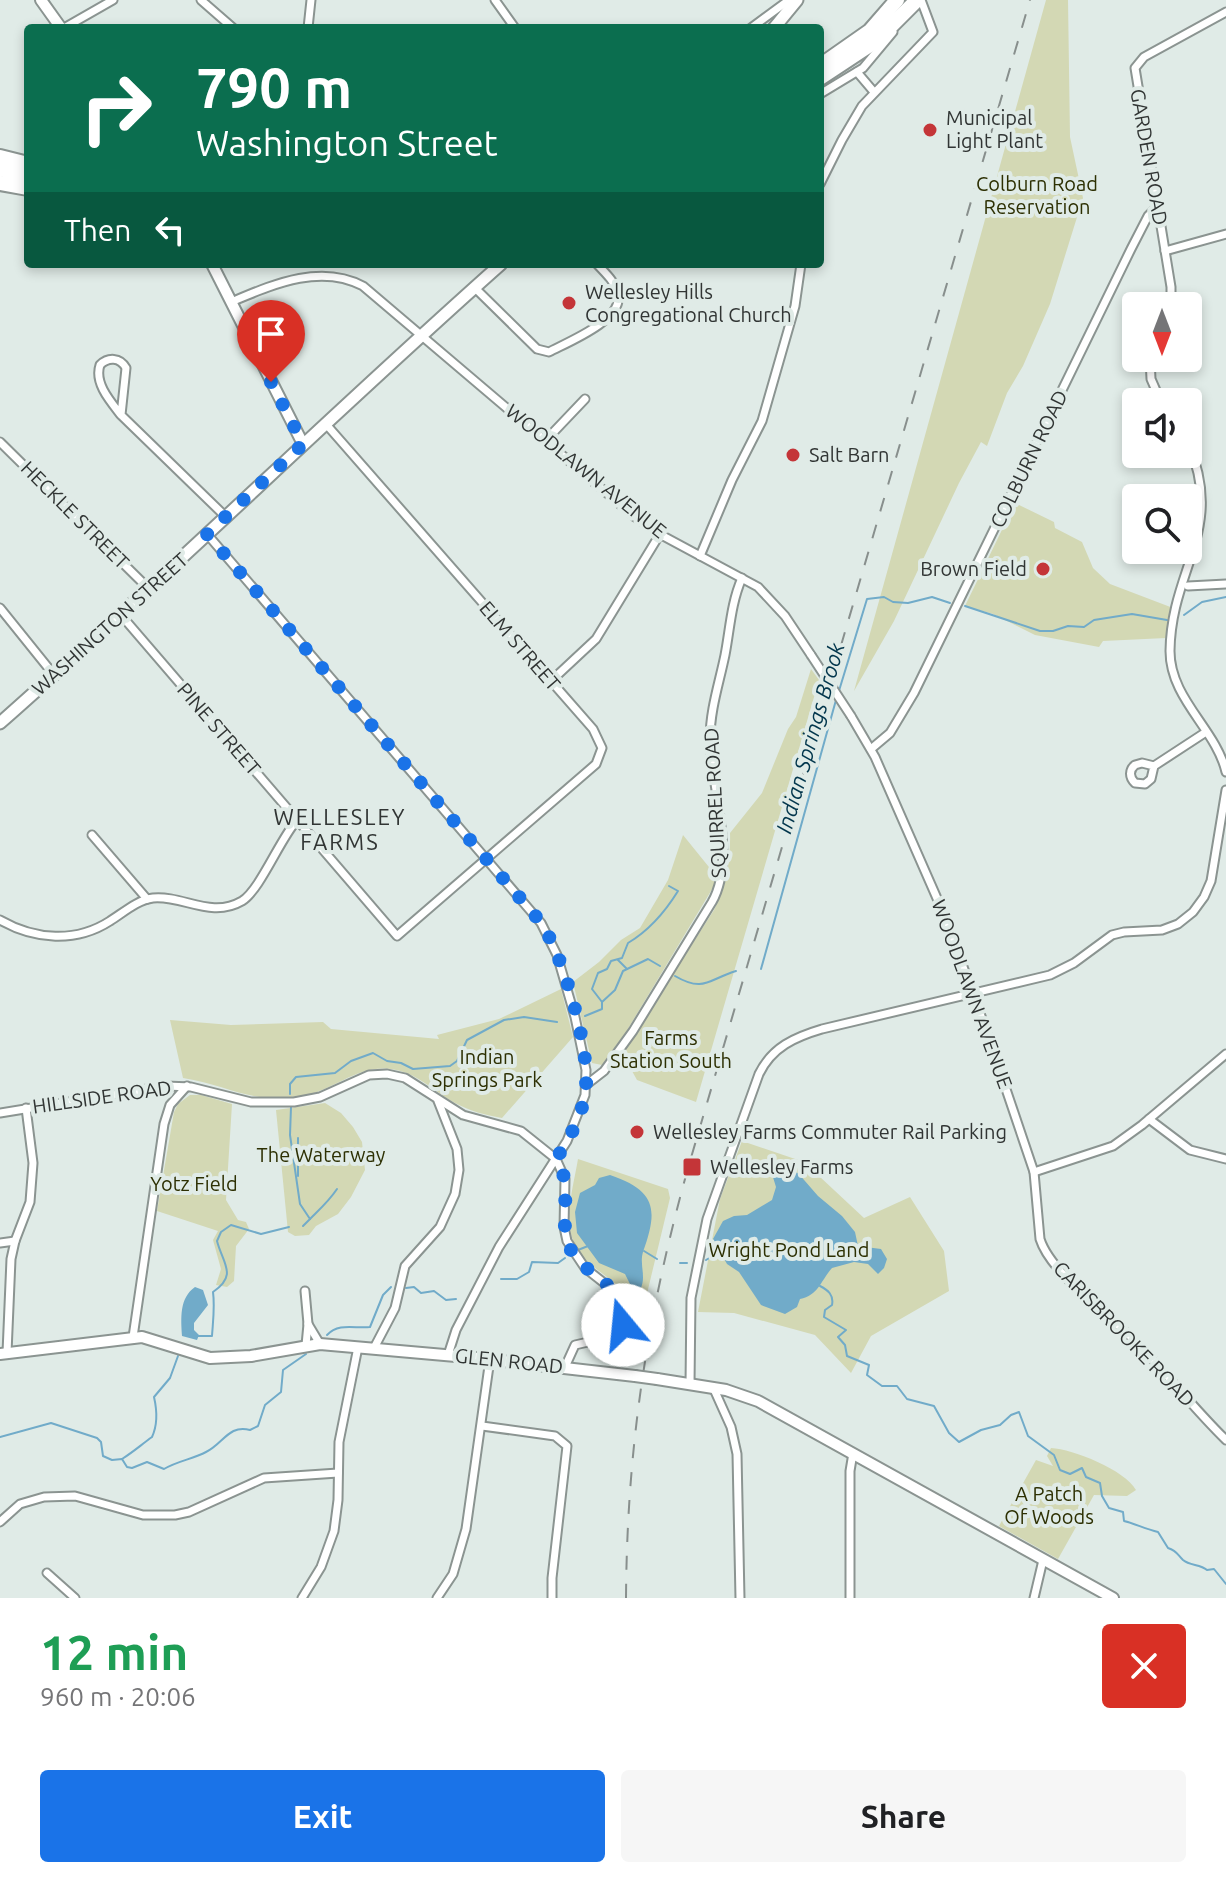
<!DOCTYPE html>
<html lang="en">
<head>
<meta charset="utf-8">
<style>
  :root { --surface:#fff; --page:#f6f6f6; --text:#202124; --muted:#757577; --accent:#1a73e8 }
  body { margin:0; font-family:Ubuntu,sans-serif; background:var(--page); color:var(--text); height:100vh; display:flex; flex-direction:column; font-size:30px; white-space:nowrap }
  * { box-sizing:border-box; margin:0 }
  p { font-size:26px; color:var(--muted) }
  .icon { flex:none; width:44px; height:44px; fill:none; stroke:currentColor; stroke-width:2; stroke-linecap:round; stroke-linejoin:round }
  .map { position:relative; height:1598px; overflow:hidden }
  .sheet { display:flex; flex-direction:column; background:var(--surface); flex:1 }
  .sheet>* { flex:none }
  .guide { position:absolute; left:24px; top:24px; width:800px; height:244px; border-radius:8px; box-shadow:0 4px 12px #0003; background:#0b6e4f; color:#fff; overflow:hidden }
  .needle { width:52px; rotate:180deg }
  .fabs { position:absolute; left:1122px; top:292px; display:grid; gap:16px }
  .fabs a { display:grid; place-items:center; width:80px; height:80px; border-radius:8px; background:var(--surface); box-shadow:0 4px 12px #0003; font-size:40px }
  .pin { position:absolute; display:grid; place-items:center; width:68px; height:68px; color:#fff; margin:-82px -34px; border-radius:50% 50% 50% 0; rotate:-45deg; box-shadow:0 0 8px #0007 }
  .pin .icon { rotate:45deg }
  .me { position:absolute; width:88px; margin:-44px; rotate:343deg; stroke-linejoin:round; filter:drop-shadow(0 0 6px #0008) }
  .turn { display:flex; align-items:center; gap:28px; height:168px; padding:0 40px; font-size:36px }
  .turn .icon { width:104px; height:104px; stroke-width:2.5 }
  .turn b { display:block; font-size:56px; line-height:68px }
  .then { display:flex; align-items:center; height:76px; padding:0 40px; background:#0003; gap:16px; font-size:30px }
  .round { display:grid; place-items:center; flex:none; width:84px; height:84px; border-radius:8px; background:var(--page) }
  .head { display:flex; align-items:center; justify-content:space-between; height:136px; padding:0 40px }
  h1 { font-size:48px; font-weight:700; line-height:60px; color:#1e9e55 }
  .primary-button { display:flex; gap:16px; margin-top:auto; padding:16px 40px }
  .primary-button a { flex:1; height:92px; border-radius:8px; background:var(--accent); color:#fff; font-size:32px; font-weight:700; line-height:92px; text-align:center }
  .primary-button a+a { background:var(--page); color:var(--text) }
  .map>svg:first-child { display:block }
</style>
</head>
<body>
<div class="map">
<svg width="1226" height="1598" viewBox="0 0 1226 1598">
  <rect width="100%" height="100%" fill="#e0ebe7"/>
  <g fill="#d3d8b4">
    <polygon points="1046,0 1068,0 1070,137 1083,198 1050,304 1023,366 1007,393 987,446 981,442 959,483 894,621 854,691"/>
    <polygon points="1015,503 1054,522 1055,528 1082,542 1093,568 1110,584 1173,608 1166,638 1103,641 1099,647 1035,635 993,614 965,606"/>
    <path d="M811 669 819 680 696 1102 637 1080 622 1053 714 910C725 887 731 859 730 833L762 793 788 729 796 717Z"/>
    <polygon points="683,835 717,877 714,886 626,1032 602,1065 592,1063 573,982 599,962 621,940 640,928 668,880"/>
    <path d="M561 989 573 1037 502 1118C485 1115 470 1111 455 1103 433 1091 417 1072 390 1069 357 1065 335 1090 303 1096 251 1105 229 1085 183 1078L170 1020 231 1025 323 1022 331 1029 439 1039 437 1035 499 1019Z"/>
    <polygon points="190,1095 201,1095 232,1104 226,1200 238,1220 246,1222 249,1229 236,1246 234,1281 227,1287 216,1285 221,1269 213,1240 218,1231 157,1211 174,1112 178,1104"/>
    <polygon points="325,1103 341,1113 353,1127 362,1142 365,1170 351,1197 338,1214 316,1226 309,1235 295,1236 288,1232 276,1110"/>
    <polygon points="742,1141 804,1162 864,1218 910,1197 944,1251 949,1291 871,1336 851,1373 815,1335 734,1313 698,1312 720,1199"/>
    <path d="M578 1159 668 1189 670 1198 644 1306 631 1303C620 1284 606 1277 590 1264 557 1237 572 1195 578 1159Z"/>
    <path d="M1051 1448C1073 1449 1125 1470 1136 1490L1127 1496 1094 1495 1058 1559 999 1526 1036 1460 1053 1466 1047 1456Z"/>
  </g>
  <g fill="#71abc9">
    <path d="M787 1170 798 1173 818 1196 842 1216 855 1232 858 1246 881 1249 887 1259 884 1268 878 1274 868 1264 854 1262 832 1268C821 1280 819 1295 800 1299L797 1307 785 1314 761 1305 739 1272 727 1264 713 1239 723 1221 734 1216 747 1215 772 1200 776 1187 772 1174Z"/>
    <path d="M610 1175C657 1191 658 1210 643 1252 639 1265 647 1277 640 1290L632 1288 625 1274 599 1263 577 1233 575 1212 580 1193 595 1185 599 1178Z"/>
    <path d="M195 1287 203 1290 208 1305 194 1323V1330L199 1335 197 1340 182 1336C181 1319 179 1298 195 1287Z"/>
  </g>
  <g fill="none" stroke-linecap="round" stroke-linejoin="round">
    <g stroke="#71abc9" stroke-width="2">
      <polyline points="965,606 1040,631 1053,631 1068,626 1084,627 1094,620 1132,614 1167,620"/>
      <polyline points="1184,615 1202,602 1226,597"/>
      <polyline points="838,694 867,599 884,597 893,602 908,603 932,597 950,603"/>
      <polyline points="618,960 627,969"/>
      <polyline points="761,969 836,700"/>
      <path d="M675 976C704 993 709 979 736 971"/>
      <path d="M602 1002 592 989 598 973 607 969 611 961 622 958 628 943C650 930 665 912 678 891L669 886"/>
      <polyline points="585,1016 602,1009 602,1002 615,990 623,971 648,959 660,966"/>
      <polyline points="290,1094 290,1084 296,1077 335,1073 351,1061 373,1053 387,1061 401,1063 413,1069 450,1066 457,1061 467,1040 504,1020 524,1017 557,1022"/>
      <polyline points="291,1107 290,1135 300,1204 310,1219 303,1226"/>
      <polyline points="298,1138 298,1176"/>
      <path d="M310 1219C320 1209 329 1201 337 1189"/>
      <polyline points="578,1250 588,1246"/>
      <polyline points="644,1251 657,1259"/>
      <polyline points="706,1260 719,1252"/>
      <polyline points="680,1263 687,1263"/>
      <polyline points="501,1279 517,1279 529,1272 532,1262 558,1263 565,1258"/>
      <path d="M820 1286C828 1290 834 1295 832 1305L825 1310 824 1317 846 1330 838 1337 845 1345 847 1356 869 1365 867 1375 882 1386H897L907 1399 934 1406 949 1433 959 1442 981 1430 1000 1425 1011 1415 1019 1412 1028 1436 1054 1455 1060 1470 1070 1474 1082 1468 1086 1477 1100 1483 1102 1496 1109 1508 1123 1512 1124 1521C1136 1524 1145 1529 1158 1532L1168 1548C1177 1551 1177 1554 1183 1560 1190 1566 1200 1564 1207 1570L1214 1569 1226 1584"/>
      <polyline points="406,1288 414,1287 421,1293 434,1291 446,1300 456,1299"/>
      <path d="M327 1335C339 1322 356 1329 370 1327L383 1295 391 1287"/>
      <path d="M198 1336H212C213 1321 215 1307 213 1292 238 1275 223 1264 217 1241L221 1232 231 1225 261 1234 289 1227"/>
      <path d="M0 1437 51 1423 97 1438 101 1442 103 1456 112 1460 122 1459 127 1467 132 1468 147 1462 164 1469C177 1461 193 1459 206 1452 223 1444 229 1424 250 1430L258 1426 265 1405 281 1392 283 1370 306 1354"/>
      <path d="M122 1459C133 1452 141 1445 152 1437 158 1424 157 1410 154 1397L170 1378 178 1356"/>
    </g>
    <defs>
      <g id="street">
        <polyline points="201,0 233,28"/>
        <polyline points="495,0 515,28"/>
        <polyline points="64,28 113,0"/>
        <polyline points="308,28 311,0"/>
        <polyline points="751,28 789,0"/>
        <polyline points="857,72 874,92"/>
        <polyline points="820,94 863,68 893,32"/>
        <polyline points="820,184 842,140 862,106 933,32 921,0"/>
        <polyline points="1165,251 1226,234"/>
        <path d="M475 288 537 349 549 352C568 342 623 320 618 295 616 282 605 273 597 264"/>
        <path d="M231 302C272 285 320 263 363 286L635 517 665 537 758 587 785 616 811 655"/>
        <polyline points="1171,306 1171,287 1135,68 1144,57 1226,12"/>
        <polyline points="1150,358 1151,379 1161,402"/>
        <path d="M121 415C110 401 94 383 100 365 108 357 120 357 126 368L121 415 226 517"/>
        <polyline points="546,440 585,399"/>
        <polyline points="0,442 149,589"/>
        <path d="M1188 443C1226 530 1171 568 1170 651 1170 699 1216 729 1226 772"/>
        <polyline points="207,534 541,923 557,955 575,1017 586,1070 585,1095 567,1141 499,1247 456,1330 448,1355"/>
        <polyline points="700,556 732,480 762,421 795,306 801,264"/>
        <polyline points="1188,586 1226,584"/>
        <polyline points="0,608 54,675"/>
        <polyline points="121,615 397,936 596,764 602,748 593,729 325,423"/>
        <polyline points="551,681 596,639 660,534"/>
        <path d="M851 716 875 757 943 912 985 1027 1034 1172 1040 1239C1051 1274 1111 1316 1137 1343 1168 1375 1195 1410 1226 1440"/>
        <polyline points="871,749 890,733 914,693 1131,249 1148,216 1158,206"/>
        <path d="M1154 766 1142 763 1135 765C1129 770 1129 777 1135 783L1145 784 1151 779 1154 766 1206 732"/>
        <polyline points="92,835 147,899"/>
        <path d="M0 920C35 940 76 943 110 921 123 913 137 900 153 898 183 895 211 919 242 901 260 890 280 839 297 820"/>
        <path d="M586 1085 604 1071 633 1031 712 902C737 858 711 788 710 739 710 710 719 684 725 655 730 629 731 603 742 578"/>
        <polyline points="0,1113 166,1086 191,1087 251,1102 294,1102 320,1097 369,1075 387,1074 405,1078 463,1115 521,1131 556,1159 565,1179 564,1227 567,1241 585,1268 613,1290 622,1301 625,1315 620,1331 610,1337 575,1345 565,1367"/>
        <polyline points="1149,1119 1190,1150 1226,1159"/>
        <polyline points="1034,1172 1113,1146 1142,1125 1226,1054"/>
        <polyline points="0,1243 15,1241"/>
        <polyline points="305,1291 308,1324 306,1345"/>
        <polyline points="308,1324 320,1344"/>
        <polyline points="133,1337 164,1124 170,1105 187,1086"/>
        <polyline points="374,1348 395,1308 405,1266 440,1227 455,1194 459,1170 457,1149 438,1101"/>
        <polyline points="7,1353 11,1259 15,1241 30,1202 33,1163 26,1108"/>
        <path d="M690 1384 691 1298 707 1219 759 1074C772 1047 795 1037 822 1029L1050 975 1074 963 1112 935 1124 932 1162 930 1178 924 1193 912 1204 897 1211 881 1226 790"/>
        <polyline points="713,1387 731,1427 737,1454 740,1598"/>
        <polyline points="482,1426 555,1436 567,1446 552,1578 552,1598"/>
        <polyline points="0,1522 20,1504 44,1497 75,1496 143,1515 175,1515 189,1512 264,1478 338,1473"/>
        <polyline points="47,1573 75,1598"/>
        <polyline points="302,1598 321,1567 334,1531 338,1500 339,1442 358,1347"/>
        <polyline points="437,1598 453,1574 466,1529 490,1359"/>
        <polyline points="850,1598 850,1471 853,1453"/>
        <polyline points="1034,1598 1043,1560"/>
      </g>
      <g id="secondary">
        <polyline points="41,0 61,28"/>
        <polyline points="212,264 303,444"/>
        <polyline points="0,1354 142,1337 210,1358 251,1356 320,1344 467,1357 635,1376"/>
        <polyline points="657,1379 726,1390 758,1401 1113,1598"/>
      </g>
      <g id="primary">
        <polyline points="774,28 797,0"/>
        <path d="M0 723C170 573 332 414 501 264"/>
      </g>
      <g id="highway">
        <polyline points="820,66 870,31 897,0"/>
        <polyline points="820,78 876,41 917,0"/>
        <polyline points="0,157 28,164"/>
        <polyline points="0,169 28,176"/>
        <polyline points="0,183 28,188"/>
      </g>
    </defs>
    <use href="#street" stroke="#8b9491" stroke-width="11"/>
    <use href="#secondary" stroke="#8b9491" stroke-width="14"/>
    <use href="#primary" stroke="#8b9491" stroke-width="15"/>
    <use href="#highway" stroke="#8b9491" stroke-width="18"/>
    <use href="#street" stroke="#fff" stroke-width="7"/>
    <use href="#secondary" stroke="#fff" stroke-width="10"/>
    <use href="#primary" stroke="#fff" stroke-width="11"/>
    <use href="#highway" stroke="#fff" stroke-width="14"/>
    <path stroke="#888f8d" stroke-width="2" stroke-dasharray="14 14" stroke-linecap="butt" d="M626 1598C627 1445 647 1316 688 1168L1030 0"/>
    <defs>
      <polyline id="street-bridge" points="811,655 851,716"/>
      <polyline id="secondary-bridge" points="635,1376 657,1379"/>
    </defs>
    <use href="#street-bridge" stroke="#8b9491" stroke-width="11" stroke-linecap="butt"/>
    <use href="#secondary-bridge" stroke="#8b9491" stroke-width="14" stroke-linecap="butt"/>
    <use href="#street-bridge" stroke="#fff" stroke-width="7"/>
    <use href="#secondary-bridge" stroke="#fff" stroke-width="10"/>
  </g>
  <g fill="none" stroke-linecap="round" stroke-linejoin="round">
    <path stroke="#1a73e8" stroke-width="14" stroke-dasharray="0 25.2" d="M271 382 303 444 207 534 538 919C562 949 589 1046 586 1085 585 1111 570 1138 556 1159 576 1187 555 1222 572 1252 588 1278 632 1289 623 1325"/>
  </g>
  <g fill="#c43538" stroke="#e0ebe7" stroke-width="3">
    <circle cx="930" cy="130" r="8"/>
    <circle cx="569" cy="303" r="8"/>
    <circle cx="793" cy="455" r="8"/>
    <circle cx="1043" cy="569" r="8"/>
    <circle cx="637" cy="1132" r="8"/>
    <rect x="682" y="1157" width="20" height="20" rx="4"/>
  </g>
  <g text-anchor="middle" stroke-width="8" stroke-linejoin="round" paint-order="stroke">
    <g font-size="20" fill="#313534" stroke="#e0ebe7" text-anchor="start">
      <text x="946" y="125">Municipal<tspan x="946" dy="23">Light Plant</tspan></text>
      <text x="585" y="299">Wellesley Hills<tspan x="585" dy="23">Congregational Church</tspan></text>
      <text x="809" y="462">Salt Barn</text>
      <text x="1027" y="576" text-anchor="end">Brown Field</text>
      <text x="653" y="1139">Wellesley Farms Commuter Rail Parking</text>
      <text x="710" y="1174">Wellesley Farms</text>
    </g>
    <g font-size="20" fill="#313534" stroke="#e0ebe7">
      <text transform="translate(1149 157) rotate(80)" y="7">GARDEN ROAD</text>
      <text transform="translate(1029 459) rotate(-64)" y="7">COLBURN ROAD</text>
      <text transform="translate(586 471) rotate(39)" y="7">WOODLAWN AVENUE</text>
      <text transform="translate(75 515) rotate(45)" y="7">HECKLE STREET</text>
      <text transform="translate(110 624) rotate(-42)" y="7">WASHINGTON STREET</text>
      <text transform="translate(520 646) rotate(49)" y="7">ELM STREET</text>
      <text transform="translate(219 729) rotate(49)" y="7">PINE STREET</text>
      <text transform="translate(715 803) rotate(-93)" y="7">SQUIRREL ROAD</text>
      <text transform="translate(972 994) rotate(70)" y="7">WOODLAWN AVENUE</text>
      <text transform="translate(102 1097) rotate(-8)" y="7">HILLSIDE ROAD</text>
      <text transform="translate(1124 1334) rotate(46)" y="7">CARISBROOKE ROAD</text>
      <text transform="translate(509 1361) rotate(6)" y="7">GLEN ROAD</text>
    </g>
    <g font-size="20" fill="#2d3003" stroke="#e0ebe7">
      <text x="1037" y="191">Colburn Road<tspan x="1037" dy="23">Reservation</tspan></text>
      <text x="671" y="1045">Farms<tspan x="671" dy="23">Station South</tspan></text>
      <text x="487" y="1064">Indian<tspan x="487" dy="23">Springs Park</tspan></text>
      <text x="321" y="1162">The Waterway</text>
      <text x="194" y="1191">Yotz Field</text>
      <text x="789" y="1257">Wright Pond Land</text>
      <text x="1049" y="1501">A Patch<tspan x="1049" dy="23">Of Woods</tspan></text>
    </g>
    <g font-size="22" font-style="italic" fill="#02364c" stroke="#e0ebe7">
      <text transform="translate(810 738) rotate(-74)" y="8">Indian Springs Brook</text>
    </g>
    <g font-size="22" letter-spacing="2" fill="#313534" stroke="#e0ebe7">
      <text x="340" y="825">WELLESLEY<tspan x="340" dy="25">FARMS</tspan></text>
    </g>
  </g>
</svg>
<div class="fabs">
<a><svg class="needle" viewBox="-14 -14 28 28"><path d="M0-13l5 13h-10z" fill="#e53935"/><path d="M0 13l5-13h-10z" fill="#757577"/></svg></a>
<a><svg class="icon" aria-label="sound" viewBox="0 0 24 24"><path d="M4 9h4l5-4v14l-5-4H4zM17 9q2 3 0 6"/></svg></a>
<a><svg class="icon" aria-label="search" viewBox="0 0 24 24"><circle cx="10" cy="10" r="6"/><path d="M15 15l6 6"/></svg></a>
</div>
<div class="pin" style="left:271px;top:382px;background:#d93025"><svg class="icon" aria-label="arrive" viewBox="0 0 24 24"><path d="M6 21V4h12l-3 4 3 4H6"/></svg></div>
<svg class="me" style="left:623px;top:1325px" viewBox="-20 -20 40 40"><circle r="19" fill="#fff"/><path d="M0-13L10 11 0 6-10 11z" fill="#1a73e8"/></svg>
<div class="guide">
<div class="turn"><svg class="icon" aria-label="right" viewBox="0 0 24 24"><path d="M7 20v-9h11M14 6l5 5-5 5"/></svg><div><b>790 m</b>Washington Street</div></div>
<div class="then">Then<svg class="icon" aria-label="left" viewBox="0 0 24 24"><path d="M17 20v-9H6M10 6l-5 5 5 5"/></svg></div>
</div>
</div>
<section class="sheet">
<div class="head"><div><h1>12 min</h1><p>960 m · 20:06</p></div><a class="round" style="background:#d93025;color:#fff"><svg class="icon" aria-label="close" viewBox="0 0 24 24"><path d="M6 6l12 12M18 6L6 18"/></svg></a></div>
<div class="primary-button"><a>Exit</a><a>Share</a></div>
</section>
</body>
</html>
